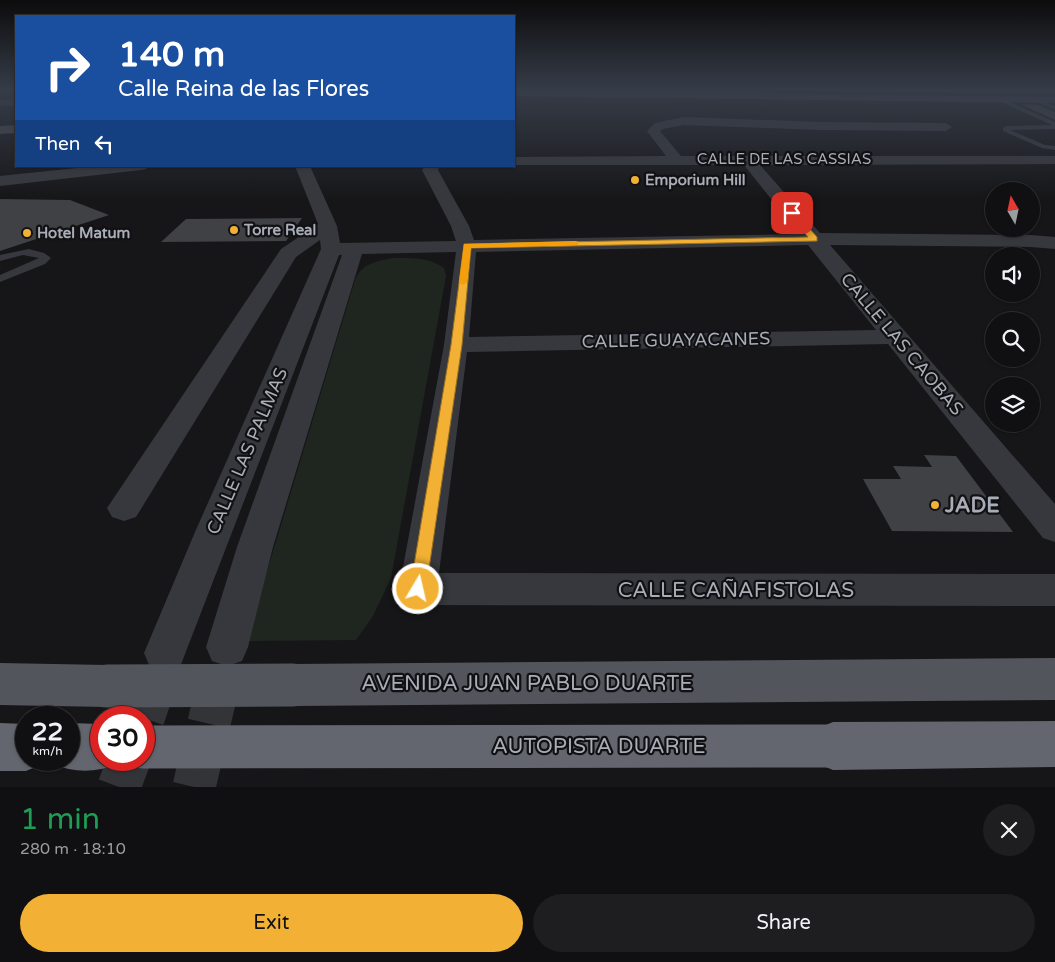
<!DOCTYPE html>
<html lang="en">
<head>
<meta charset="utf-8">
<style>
  :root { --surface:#101012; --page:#1e1e20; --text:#f1f3f6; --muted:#9c9d9f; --line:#303032; --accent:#f2b134 }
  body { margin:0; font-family:"Varela Round",sans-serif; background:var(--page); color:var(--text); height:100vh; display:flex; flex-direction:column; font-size:19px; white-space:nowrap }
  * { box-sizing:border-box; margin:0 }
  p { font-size:16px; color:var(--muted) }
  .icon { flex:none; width:28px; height:28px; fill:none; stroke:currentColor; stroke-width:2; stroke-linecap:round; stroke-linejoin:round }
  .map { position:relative; height:787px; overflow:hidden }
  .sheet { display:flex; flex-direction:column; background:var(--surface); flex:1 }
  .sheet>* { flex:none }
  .guide { position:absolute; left:15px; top:15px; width:500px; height:152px; border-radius:0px; box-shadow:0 1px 4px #0004,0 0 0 1px var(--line); background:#1a4fa0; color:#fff; overflow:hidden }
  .needle { width:32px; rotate:351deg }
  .buttons { position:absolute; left:985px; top:182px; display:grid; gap:10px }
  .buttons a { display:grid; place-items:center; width:55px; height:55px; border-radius:50%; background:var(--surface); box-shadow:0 1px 4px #0004,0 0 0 1px var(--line); font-size:25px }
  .speed { position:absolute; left:15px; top:706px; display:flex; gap:10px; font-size:25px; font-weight:700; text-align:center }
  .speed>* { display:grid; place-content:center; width:65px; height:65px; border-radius:50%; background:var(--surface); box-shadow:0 1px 4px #0004,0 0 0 1px var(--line); line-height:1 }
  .speed small { font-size:12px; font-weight:400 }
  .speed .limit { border:8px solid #d22; background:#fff; color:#111 }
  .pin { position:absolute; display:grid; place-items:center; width:42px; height:42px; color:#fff; margin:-21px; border-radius:10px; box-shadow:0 2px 8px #0006 }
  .me { position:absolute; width:55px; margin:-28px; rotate:9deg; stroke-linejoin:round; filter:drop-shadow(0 0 4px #0008) }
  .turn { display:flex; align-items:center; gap:18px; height:105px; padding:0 20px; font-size:22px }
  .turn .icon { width:65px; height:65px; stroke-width:2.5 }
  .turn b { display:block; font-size:35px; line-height:42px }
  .then { display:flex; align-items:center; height:48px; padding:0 20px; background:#0003; gap:10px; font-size:19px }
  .round { display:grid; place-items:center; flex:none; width:52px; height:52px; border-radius:26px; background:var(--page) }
  .headline { display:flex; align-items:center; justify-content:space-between; height:85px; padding:0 20px }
  h1 { font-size:30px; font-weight:600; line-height:38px; color:#1e9e55 }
  .action { display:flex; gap:10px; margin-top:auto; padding:10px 20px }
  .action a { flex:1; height:58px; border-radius:30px; background:var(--accent); color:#111; font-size:20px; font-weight:600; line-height:58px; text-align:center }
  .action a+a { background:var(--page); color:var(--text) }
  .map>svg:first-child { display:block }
</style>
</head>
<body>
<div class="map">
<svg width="1055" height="787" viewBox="0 0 1055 787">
  <rect width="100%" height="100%" fill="#161618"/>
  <path fill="#1e261f" d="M394 258C412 258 429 257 444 268L446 276 391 578 373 616 356 640 246 641 355 280C362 263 377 261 394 258Z"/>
  <g fill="#404145">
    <polygon points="982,90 1055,90 1055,95 988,94 982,92"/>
    <polygon points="1020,104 1038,105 1055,112 1055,120"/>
    <polygon points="0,199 70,200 109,215 0,251"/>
    <polygon points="302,218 286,241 161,242 186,219"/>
    <polygon points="924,455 956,456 1013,532 892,531 863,479 901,479 893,466 932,467"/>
  </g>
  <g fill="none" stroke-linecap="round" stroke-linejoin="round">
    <g stroke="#333438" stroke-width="43" stroke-dasharray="43 22" stroke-linecap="butt">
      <polyline points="143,718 159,671"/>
      <polyline points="119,787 129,760"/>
      <polyline points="194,787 221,672"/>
    </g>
    <g fill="#37383d" fill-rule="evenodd">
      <polygon points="717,90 724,90 737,95 732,96"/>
      <polygon points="841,90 979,90 981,91 978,93 843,93"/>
      <polygon points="997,98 1001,98 1055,122 1055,129 1010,130 1045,145 1055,146 1055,150 1042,148 1003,131 1003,128 1006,126 1052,125 997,100"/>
      <polygon points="1036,98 1055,106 1055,110 1034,101"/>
      <polygon points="29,249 44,253 51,258 45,264 0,282 0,275 39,258 23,255 0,261 0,255"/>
    </g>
    <g fill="#37383d" fill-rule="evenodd">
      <polygon points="16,99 16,105 0,106 0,100"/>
      <path d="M684 117 820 122 946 123 952 127 946 131 820 130 684 125 663 129 660 131 681 156H1055V164L760 165 820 233 1031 235 1055 237V249L1031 247 830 245 1055 504V542L1043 538 888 344 467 352 439 573 1055 574V606L418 605 404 601 399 589 444 345 456 252 362 254 273 547 248 647 242 661 227 666 212 661 206 647 237 547 342 255H339L180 667 165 673 150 667 144 653 195 532 321 249 320 240 296 257 136 517 124 521 112 517 107 508 281 249 318 224 295 166H310L337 226 340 243 456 241 451 226 422 170 425 166H440L438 170 469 226 474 240 799 234 744 165H514V157L666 156 647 131 655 123ZM808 245 876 330 469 337 476 252Z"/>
      <polygon points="96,166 148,166 146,169 141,170 0,186 0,176"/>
    </g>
    <g fill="#45474d" fill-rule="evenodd">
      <polygon points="514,90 1055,97 1055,103 514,96"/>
      <polygon points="16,125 16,133 0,134 0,126"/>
    </g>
    <g fill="#53555c" fill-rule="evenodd">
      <polygon points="1055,658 1055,700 293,706 278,700 271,685 278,670 293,664"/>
      <polygon points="0,663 107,665 122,671 129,686 122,701 107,707 0,705"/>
    </g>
    <g fill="#63666e" fill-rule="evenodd">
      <polygon points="1055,721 1055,767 833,770 816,763 809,746 816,729 833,722"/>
      <polygon points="0,723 26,724 26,760 44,760 43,764 26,771 0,771"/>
      <path d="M69 723 101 724V760H119L118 764C95 773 75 773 52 764L51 760H69Z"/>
    </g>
    <polyline stroke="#53555c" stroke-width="43" points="107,686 293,685"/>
    <polyline stroke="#63666e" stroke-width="43" points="144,747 833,746"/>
  </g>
  <linearGradient id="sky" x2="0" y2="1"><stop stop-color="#0c0c0d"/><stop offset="0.45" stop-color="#363c48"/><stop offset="1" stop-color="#363c48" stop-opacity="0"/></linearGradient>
  <rect width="1055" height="200" fill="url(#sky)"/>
  <polygon fill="#f2b134" stroke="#9d7322" points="789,211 794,211 817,237 817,241 471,248 462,345 426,589 423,593 418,595 412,593 410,589 451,345 464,244 808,237 789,214"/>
  <polygon fill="#f59e0b" points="576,241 578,242 578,245 471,248 467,282 463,285 459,282 464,244"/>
  <g fill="#f2b134" stroke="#111113" stroke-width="2">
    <circle cx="635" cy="180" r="5"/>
    <circle cx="234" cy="230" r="5"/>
    <circle cx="27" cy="233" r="5"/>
    <circle cx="935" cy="505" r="5"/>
  </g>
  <g text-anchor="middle" stroke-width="4.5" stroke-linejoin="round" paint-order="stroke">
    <g font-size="15" fill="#a8adb8" stroke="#111113">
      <text x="784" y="164">CALLE DE LAS CASSIAS</text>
    </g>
    <g font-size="15" font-weight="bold" fill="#a8adb8" stroke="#111113" text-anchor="start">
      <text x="645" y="185">Emporium Hill</text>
      <text x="244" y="235">Torre Real</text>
      <text x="37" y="238">Hotel Matum</text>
    </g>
    <g font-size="18" fill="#a8adb8" stroke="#111113">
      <text transform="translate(676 340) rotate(-1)" y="6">CALLE GUAYACANES</text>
      <text transform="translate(902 344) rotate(50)" y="6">CALLE LAS CAOBAS</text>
      <text transform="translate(247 451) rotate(-67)" y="6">CALLE LAS PALMAS</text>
    </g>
    <g font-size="21" font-weight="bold" fill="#a8adb8" stroke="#111113" text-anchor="start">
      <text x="945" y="512">JADE</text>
    </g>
    <g font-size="21" fill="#a8adb8" stroke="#111113">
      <text x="736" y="597">CALLE CAÑAFISTOLAS</text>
      <text x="527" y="690">AVENIDA JUAN PABLO DUARTE</text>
      <text x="599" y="753">AUTOPISTA DUARTE</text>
    </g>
  </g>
</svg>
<div class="buttons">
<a><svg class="needle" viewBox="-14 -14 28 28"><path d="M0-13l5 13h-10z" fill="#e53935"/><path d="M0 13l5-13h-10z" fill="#9c9d9f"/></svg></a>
<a><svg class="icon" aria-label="sound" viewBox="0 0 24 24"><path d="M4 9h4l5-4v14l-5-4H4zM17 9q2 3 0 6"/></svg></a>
<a><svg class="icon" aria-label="search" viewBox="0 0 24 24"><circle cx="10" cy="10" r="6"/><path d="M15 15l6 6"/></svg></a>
<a><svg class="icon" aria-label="layers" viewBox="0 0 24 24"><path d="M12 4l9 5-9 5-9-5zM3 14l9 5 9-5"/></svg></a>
</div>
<div class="speed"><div>22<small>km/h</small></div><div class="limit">30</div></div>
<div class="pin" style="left:792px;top:213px;background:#d93025"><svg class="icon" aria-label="arrive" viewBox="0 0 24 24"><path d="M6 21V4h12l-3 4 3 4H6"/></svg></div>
<svg class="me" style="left:418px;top:589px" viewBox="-20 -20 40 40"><circle r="17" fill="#f2b134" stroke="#fff" stroke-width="3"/><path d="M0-11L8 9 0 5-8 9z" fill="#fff"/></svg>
<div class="guide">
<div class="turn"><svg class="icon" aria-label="right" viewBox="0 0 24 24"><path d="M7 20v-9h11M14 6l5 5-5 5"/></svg><div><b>140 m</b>Calle Reina de las Flores</div></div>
<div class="then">Then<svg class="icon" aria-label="left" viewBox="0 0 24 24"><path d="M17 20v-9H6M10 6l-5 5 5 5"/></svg></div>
</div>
</div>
<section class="sheet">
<div class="headline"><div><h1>1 min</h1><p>280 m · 18:10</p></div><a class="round"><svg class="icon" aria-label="close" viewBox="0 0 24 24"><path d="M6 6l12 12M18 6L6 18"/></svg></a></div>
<div class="action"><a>Exit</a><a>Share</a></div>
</section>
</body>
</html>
